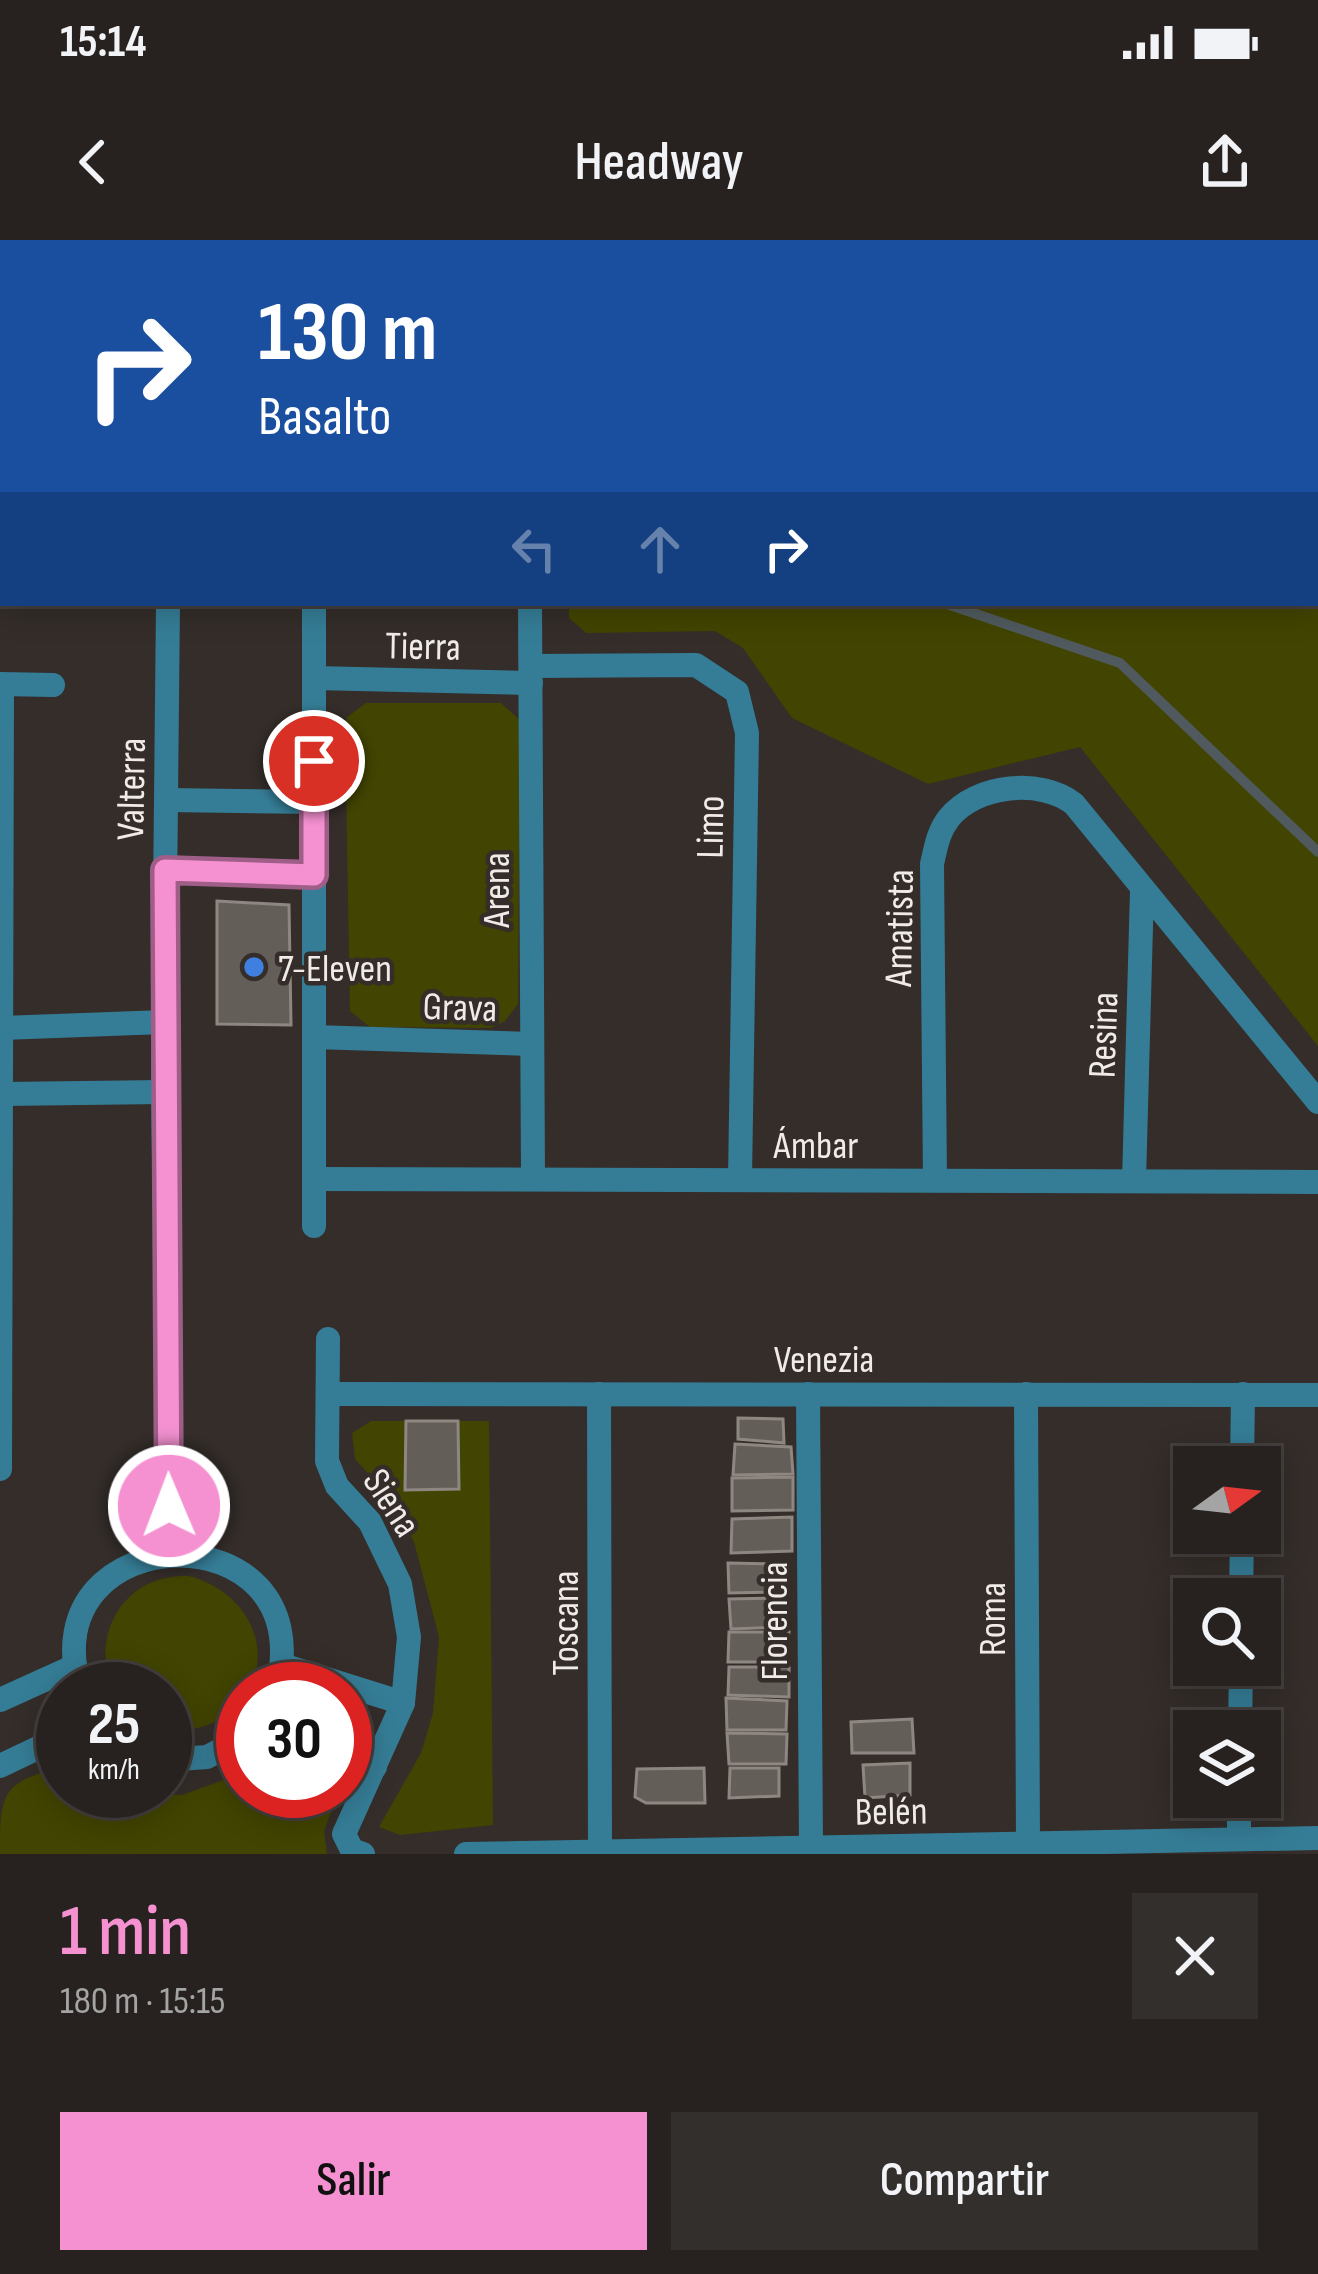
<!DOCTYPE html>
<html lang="es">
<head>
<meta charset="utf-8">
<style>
  :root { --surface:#272220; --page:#332f2d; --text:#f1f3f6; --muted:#a4a4a5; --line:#433f3e; --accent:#f591d1 }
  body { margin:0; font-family:"Sofia Sans Condensed",sans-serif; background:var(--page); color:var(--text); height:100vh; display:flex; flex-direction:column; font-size:45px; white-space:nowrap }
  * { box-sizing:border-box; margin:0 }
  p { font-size:39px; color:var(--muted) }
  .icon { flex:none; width:66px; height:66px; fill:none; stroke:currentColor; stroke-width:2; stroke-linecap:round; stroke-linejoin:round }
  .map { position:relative; height:1614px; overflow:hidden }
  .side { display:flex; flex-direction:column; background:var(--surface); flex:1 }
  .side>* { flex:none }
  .hud { position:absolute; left:0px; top:0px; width:1320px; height:366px; box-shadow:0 6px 30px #0003,0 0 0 3px var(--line); background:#1a4fa0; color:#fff; overflow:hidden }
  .needle { width:78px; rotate:75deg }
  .buttons { position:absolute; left:1173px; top:1206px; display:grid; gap:24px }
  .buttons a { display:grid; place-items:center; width:108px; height:108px; border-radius:0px; background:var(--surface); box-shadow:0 6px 30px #0003,0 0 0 3px var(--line); font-size:60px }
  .speed { position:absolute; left:36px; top:1422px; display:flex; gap:24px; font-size:60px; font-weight:700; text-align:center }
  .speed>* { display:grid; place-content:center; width:156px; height:156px; border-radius:50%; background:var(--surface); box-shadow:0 6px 30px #0003,0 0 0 3px var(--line); line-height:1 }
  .speed small { font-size:30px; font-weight:400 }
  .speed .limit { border:18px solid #d22; background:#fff; color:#111 }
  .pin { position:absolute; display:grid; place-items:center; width:102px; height:102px; color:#fff; margin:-51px; border:6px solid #fff; border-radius:50%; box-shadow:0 3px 12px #0007 }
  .me { position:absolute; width:132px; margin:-66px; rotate:359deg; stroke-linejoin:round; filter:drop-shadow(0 0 9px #0008) }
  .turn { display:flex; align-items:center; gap:42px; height:252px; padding:0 60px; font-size:54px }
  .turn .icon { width:156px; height:156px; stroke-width:2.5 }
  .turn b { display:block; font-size:84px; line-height:102px }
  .lanes { display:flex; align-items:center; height:114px; padding:0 60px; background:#0003; justify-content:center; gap:60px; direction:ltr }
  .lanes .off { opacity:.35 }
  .round { display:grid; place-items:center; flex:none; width:126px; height:126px; border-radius:0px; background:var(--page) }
  .head { display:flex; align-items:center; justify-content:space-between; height:204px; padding:0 60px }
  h1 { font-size:72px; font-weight:600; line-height:90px; color:var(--accent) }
  .button { display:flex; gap:24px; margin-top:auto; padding:24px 60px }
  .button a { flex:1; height:138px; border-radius:0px; background:var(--accent); color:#111; font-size:48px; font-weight:600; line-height:138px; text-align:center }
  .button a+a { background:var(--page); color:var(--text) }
  .status { display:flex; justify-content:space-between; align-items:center; height:84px; padding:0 60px; background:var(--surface); direction:ltr }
  .status svg { height:33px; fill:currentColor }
  header { display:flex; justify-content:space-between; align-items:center; height:156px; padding:0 60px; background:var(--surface); font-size:54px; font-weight:600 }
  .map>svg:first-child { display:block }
</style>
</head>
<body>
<div class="status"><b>15:14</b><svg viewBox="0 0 49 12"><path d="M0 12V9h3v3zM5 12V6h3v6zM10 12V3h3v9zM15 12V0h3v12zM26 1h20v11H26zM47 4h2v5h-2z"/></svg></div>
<header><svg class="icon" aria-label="back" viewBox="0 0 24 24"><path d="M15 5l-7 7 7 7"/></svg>Headway<svg class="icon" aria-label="share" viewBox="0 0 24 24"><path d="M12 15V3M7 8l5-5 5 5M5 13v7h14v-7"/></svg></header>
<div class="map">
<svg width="1318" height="1614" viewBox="0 0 1318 1614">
  <rect width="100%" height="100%" fill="#342d2a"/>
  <g fill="#424401">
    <polygon points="0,0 121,0 3,3 0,293"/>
    <polygon points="569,0 1318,0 1318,806 1080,507 928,544 792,478 743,408 715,391 586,393 569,378 569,363 1317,363 1317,3"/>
    <polygon points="366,463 501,463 520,480 518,764 505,781 491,788 370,787 350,771 345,490 347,477"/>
    <polygon points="489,1181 493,1585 400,1595 379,1587 421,1513 433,1473 439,1397 414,1302 385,1252 355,1219 352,1193 371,1181"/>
    <path d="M189 1336C239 1349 274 1398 250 1449H243V1460C221 1484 197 1493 165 1489V1449H112C90 1393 125 1333 189 1336Z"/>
    <path d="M63 1527V1551L182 1555 243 1533V1551H339L324 1591 327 1614H0C0 1553 1 1542 63 1527Z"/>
  </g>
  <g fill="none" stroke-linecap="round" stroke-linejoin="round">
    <g stroke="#505a5e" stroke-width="10">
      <polyline points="751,0 753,3"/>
      <polyline points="944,363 1120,423 1318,612"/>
    </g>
  </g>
  <g fill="#645e58" stroke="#8e8781" stroke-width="3">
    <polygon points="217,661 289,665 291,785 217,784"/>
    <polygon points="738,1178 783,1179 784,1203 738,1199"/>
    <polygon points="406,1181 458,1181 459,1249 405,1250"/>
    <polygon points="735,1204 791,1207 793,1234 733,1235"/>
    <polygon points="793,1237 793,1270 732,1271 732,1238"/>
    <polygon points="792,1277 792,1311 731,1313 732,1279"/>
    <polygon points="728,1323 781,1324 780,1352 729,1353"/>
    <polygon points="781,1358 781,1387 731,1389 729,1359"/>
    <polygon points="729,1392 789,1392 786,1422 728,1422"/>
    <polygon points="729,1427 789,1427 789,1457 728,1455"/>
    <polygon points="726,1458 787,1461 786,1490 727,1490"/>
    <polygon points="912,1479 914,1513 852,1513 851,1482"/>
    <polygon points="727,1493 787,1494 786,1524 729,1524"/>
    <polygon points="910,1523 910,1555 865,1558 863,1525"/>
    <polygon points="704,1528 705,1563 646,1563 635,1557 637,1529"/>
    <polygon points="730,1528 779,1528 779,1556 729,1558"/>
  </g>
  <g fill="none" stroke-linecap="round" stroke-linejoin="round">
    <g stroke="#357d96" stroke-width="24">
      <polyline points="313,0 313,3"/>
      <polyline points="529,0 529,3"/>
      <polyline points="172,3 172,0"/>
      <polyline points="168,363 163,852 170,1312"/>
      <polyline points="314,363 314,986"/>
      <polyline points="530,363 533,938"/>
      <polyline points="531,426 696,425 737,452 747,493 740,939"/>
      <polyline points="314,438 531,443"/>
      <polyline points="0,444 53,445"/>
      <polyline points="166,560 314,562"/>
      <polyline points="165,630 314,635"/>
      <polyline points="2,788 164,782"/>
      <polyline points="314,797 532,804"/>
      <polyline points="2,854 163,852"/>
      <polyline points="314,939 1318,942"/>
      <path d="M935 940 932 624C936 607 938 592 949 578 976 544 1042 538 1074 564L1318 862"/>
      <polyline points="1134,941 1142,650"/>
      <polyline points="328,1099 327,1221 337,1246 370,1282 400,1344 409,1397 403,1463 344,1594 352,1610 363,1614"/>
      <polyline points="329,1154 1318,1155"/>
      <polyline points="599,1154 600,1611"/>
      <polyline points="808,1154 811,1607"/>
      <polyline points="1026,1154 1028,1603"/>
      <polyline points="1242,1227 1243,1154"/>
      <polyline points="0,1229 2,444"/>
      <polyline points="1241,1359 1242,1293"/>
      <polyline points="282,1425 403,1463"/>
      <path d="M80 1449C29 1276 323 1266 277 1449"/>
      <polyline points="0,1460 75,1426"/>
      <polyline points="1240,1491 1241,1425"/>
      <polyline points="345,1513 375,1527"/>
      <polyline points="165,1520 207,1517 243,1498"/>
      <polyline points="0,1526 63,1496"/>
      <polyline points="1239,1599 1239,1557"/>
      <polyline points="466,1614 1318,1598"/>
    </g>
  </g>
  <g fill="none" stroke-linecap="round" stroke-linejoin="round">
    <defs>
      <polyline id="route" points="169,1266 165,630 314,635 314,521"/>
    </defs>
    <use href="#route" stroke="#9f5e88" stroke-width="30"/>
    <use href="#route" stroke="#f591d1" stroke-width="21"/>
  </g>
  <circle fill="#3f7fe0" stroke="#342d2a" stroke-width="4.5" cx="254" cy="727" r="12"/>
  <g text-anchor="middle" stroke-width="9" stroke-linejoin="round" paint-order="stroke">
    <g font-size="39" fill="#f0ebe9" stroke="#342d2a">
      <text transform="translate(423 405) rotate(1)" y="14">Tierra</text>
      <text transform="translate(130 549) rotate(-89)" y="14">Valterra</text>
      <text transform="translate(709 587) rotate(-89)" y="14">Limo</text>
      <text transform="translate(495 650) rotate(-90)" y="14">Arena</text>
      <text transform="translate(898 688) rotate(-89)" y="14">Amatista</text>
      <text transform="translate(460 766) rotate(2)" y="14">Grava</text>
      <text transform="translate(1102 795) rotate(-88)" y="14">Resina</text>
      <text x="816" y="918">Ámbar</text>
      <text x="824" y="1132">Venezia</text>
      <text transform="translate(393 1262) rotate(57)" y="14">Siena</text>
      <text transform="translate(991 1379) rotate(-90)" y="14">Roma</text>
      <text transform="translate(773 1381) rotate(-90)" y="14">Florencia</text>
      <text transform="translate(564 1383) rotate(-90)" y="14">Toscana</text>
      <text transform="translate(891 1570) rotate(-1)" y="14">Belén</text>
    </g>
    <g font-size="39" fill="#f0ebe9" stroke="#342d2a" text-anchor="start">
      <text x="278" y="741">7-Eleven</text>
    </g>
  </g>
</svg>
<div class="buttons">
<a><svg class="needle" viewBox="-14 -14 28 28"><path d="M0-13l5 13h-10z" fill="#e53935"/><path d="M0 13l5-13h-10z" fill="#a4a4a5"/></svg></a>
<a><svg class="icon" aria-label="search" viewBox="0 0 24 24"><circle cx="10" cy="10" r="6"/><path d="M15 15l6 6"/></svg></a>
<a><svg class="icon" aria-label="layers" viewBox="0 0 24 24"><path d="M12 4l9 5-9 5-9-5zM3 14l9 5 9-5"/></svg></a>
</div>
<div class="speed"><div>25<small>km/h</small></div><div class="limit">30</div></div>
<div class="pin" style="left:314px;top:521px;background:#d93025"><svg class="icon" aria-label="arrive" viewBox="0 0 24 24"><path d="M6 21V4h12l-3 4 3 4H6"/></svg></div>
<svg class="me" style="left:169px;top:1266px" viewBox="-20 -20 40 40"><circle r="17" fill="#f591d1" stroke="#fff" stroke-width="3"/><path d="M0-11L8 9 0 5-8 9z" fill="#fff"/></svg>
<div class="hud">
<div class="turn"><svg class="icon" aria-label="right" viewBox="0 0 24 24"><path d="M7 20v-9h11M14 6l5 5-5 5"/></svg><div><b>130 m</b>Basalto</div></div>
<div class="lanes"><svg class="icon off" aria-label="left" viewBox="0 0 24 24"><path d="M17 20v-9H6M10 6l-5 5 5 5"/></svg><svg class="icon off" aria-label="ahead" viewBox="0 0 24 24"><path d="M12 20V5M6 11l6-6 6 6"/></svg><svg class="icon" aria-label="right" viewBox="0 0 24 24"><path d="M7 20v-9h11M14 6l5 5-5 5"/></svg></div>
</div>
</div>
<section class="side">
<div class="head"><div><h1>1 min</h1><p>180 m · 15:15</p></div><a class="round"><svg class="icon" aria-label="close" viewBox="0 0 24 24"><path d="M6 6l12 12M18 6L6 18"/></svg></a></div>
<div class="button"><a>Salir</a><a>Compartir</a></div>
</section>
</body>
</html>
